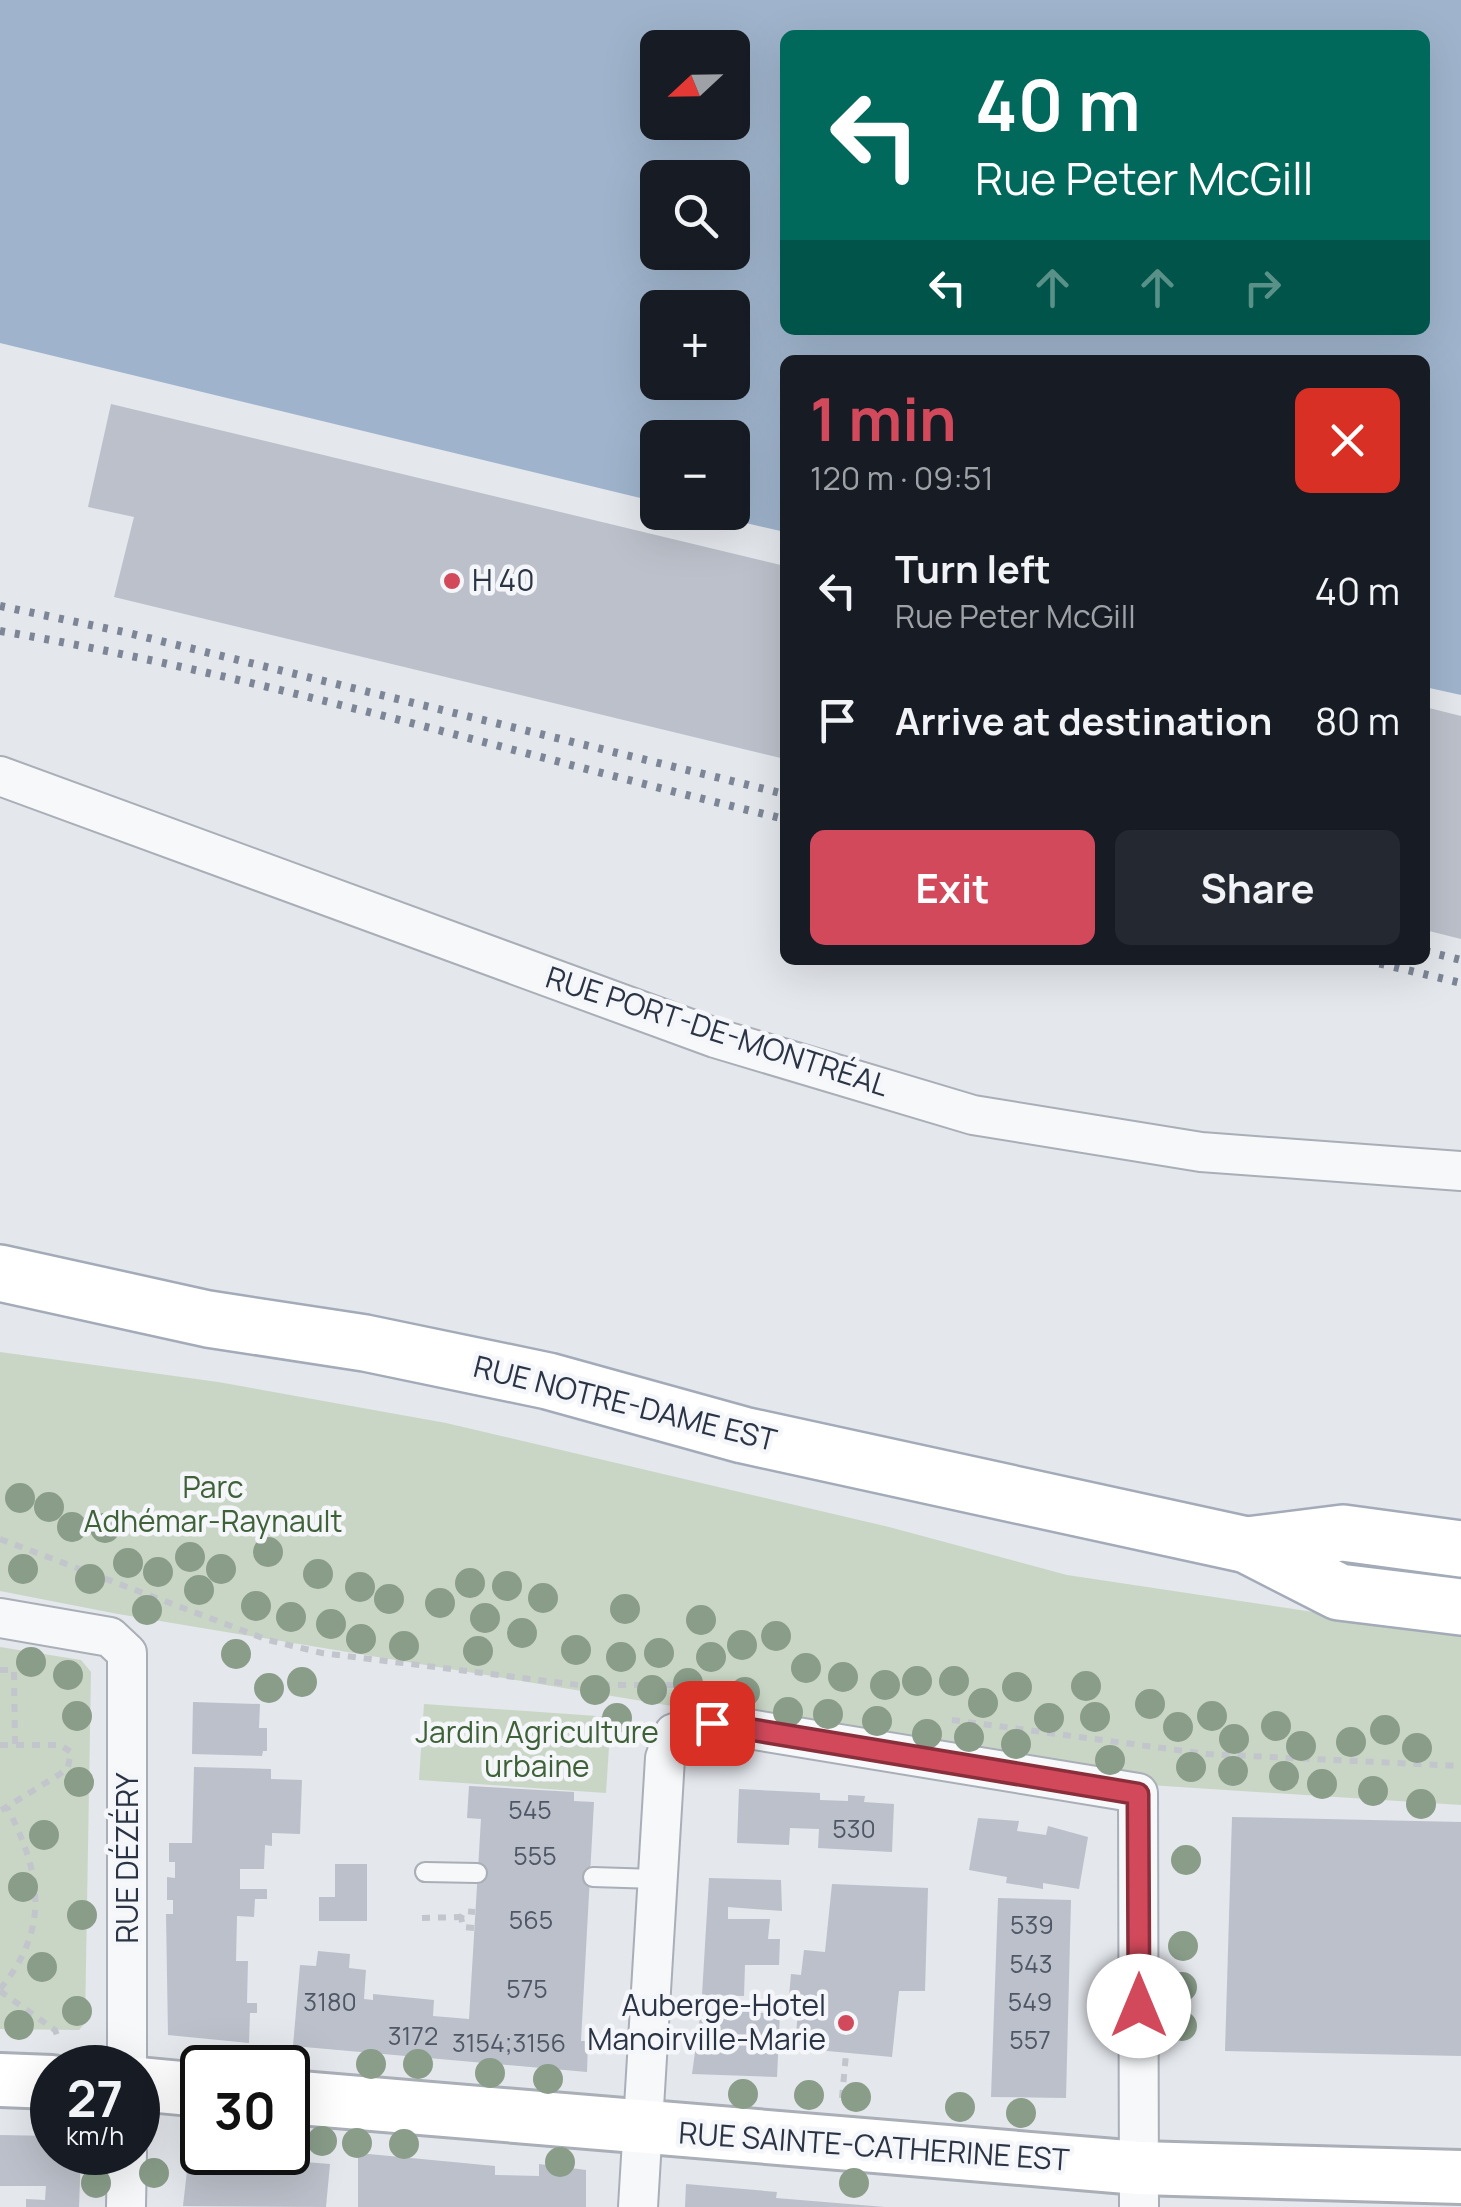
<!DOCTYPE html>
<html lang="en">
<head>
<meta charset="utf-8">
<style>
  :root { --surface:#171b24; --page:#242831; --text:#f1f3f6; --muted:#9ea1a6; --accent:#d1495b }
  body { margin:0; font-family:Manrope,sans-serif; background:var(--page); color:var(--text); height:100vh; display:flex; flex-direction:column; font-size:38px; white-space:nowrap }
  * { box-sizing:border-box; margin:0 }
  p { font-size:32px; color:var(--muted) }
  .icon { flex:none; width:55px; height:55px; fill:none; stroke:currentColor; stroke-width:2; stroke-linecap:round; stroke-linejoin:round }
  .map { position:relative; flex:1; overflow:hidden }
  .details { position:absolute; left:780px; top:355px; width:650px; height:610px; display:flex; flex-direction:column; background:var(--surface); border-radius:15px; box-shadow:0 10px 40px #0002 }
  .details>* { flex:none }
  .banner { position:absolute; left:780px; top:30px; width:650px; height:305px; border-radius:15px; box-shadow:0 10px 40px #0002; background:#00695c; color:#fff; overflow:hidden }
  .needle { width:65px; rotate:248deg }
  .controls { position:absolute; left:640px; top:30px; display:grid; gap:20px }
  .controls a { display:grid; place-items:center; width:110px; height:110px; border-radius:15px; background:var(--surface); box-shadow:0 10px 40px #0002; font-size:50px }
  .speed { position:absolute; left:30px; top:2045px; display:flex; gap:20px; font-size:50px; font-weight:700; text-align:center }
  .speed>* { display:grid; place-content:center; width:130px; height:130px; border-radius:50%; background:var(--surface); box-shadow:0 10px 40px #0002; line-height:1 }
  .speed small { font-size:25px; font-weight:400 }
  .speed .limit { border:5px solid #111; border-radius:15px; background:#fff; color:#111 }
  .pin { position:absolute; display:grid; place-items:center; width:85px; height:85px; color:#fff; margin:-42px; border-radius:20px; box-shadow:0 5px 15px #0006 }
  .me { position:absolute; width:110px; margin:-55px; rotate:0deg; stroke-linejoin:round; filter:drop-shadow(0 0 8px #0008) }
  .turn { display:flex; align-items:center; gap:35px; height:210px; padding:0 30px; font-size:45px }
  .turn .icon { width:130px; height:130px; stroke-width:2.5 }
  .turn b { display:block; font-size:70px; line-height:85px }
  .lanes { display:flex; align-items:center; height:95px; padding:0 30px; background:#0003; justify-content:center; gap:50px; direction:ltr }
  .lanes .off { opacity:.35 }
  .round { display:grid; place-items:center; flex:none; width:105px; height:105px; border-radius:15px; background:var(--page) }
  .headline { display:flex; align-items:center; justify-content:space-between; height:170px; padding:0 30px }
  h1 { font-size:60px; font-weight:700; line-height:75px; color:var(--accent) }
  .button { display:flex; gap:20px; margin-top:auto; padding:20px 30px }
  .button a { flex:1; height:115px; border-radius:15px; background:var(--accent); color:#fff; font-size:40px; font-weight:700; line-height:115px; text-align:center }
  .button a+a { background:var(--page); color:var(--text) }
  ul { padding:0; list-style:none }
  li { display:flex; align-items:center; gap:30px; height:130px; padding:0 30px }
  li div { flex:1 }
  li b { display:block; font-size:38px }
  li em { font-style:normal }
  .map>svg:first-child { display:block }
</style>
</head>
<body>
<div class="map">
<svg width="1461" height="2207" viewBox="0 0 1461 2207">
  <rect width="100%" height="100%" fill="#e4e7ec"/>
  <g fill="#c9d6c5">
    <polygon points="0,1352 218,1382 446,1423 889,1527 1067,1575 1461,1634 1461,1805 1149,1785 118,1614 0,1591"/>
    <polygon points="0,1647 81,1660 91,1672 85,2023 79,2030 0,2029"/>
    <polygon points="424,1704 611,1717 606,1793 419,1780"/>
  </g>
  <path fill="#9fb4cc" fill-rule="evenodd" d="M0 0H1461V695L1425 687V360H785V532L703 513 732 512V438H658L657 502 0 343ZM785 35H1425V330H785ZM658 48H732V122H658ZM658 178H732V252H658ZM658 308H732V382H658Z"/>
  <g fill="#bbc0ca">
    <polygon points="111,404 785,566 785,759 114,597 134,517 88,507"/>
    <polygon points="1425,707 1461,716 1461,939 1425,930"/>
    <polygon points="193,1702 260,1704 259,1728 267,1728 267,1751 263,1751 262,1756 192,1754"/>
    <polygon points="194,1767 271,1769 271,1779 302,1780 300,1834 272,1833 272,1846 265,1845 264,1869 240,1869 240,1889 267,1889 267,1899 255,1899 254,1917 237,1916 236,1961 248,1961 247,2003 257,2003 257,2013 250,2013 249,2043 168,2035 166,1914 173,1914 173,1900 167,1900 167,1877 175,1878 175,1862 169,1862 169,1843 192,1843"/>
    <polygon points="469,1786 574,1792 574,1801 594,1802 581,2041 588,2041 587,2072 293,2046 300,1965 316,1966 318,1951 350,1954 349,1968 366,1970 364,1999 373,2000 373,1994 434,2000 433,2016 469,2019 481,1819 467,1818"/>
    <polygon points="739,1789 820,1793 820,1800 848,1801 848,1795 865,1796 864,1802 894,1804 892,1852 818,1848 819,1829 790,1828 789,1845 737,1843"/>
    <polygon points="1232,1817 1461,1822 1461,2056 1225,2051"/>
    <polygon points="978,1818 1019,1821 1017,1831 1046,1835 1048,1826 1088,1837 1079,1889 1043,1883 1043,1889 1006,1883 1007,1877 969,1870"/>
    <polygon points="335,1864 367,1864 367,1921 319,1921 319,1897 335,1897"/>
    <polygon points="709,1878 781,1880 782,1911 728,1907 728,1919 770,1919 768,1939 780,1939 779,1965 745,1965 744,1996 702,1995"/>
    <polygon points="832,1884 928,1888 925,1991 899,1991 892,2057 795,2048 799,1997 789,1996 791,1974 801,1975 804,1950 825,1952"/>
    <polygon points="998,1898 1071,1900 1066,2098 991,2097"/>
    <polygon points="701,2009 780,2014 777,2077 692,2074"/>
    <polygon points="0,2135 52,2136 52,2152 81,2152 79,2207 26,2207 26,2199 45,2200 46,2186 0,2186"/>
    <polygon points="189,2153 330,2164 326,2207 183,2206"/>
    <polygon points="358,2153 495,2166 495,2175 539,2176 539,2164 586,2170 586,2207 358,2207"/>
    <polygon points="686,2184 777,2192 776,2198 885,2207 685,2207"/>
  </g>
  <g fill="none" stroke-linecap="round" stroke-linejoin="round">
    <defs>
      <g id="lane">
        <polyline points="425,1872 477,1873"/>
        <polyline points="593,1877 656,1879"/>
      </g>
      <g id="street">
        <polyline points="0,776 715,1038 973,1115 1201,1152 1461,1171"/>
        <polyline points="0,1618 110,1637 127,1653 127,2068"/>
        <polyline points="126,2207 127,2152"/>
        <polyline points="638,2207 665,1758 674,1733 712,1723 1138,1793 1139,2207"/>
      </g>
      <g id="secondary">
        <polyline points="0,2080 52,2082"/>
        <polyline points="138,2084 202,2090"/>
        <polyline points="288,2097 1139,2168 1461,2177"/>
      </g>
      <g id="primary">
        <polyline points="0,1273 208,1319 365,1343 548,1381 743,1435 1247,1545 1339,1592 1461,1607"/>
        <polyline points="1247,1545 1343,1533 1461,1549"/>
      </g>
    </defs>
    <use href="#lane" stroke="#a9aeb7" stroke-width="22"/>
    <use href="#street" stroke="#a9aeb7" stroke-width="42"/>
    <use href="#secondary" stroke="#a9aeb7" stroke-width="58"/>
    <use href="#primary" stroke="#a3abb8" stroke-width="60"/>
    <g stroke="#c2c5cb" stroke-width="6" stroke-dasharray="8 8" stroke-linecap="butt">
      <polyline points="0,1539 268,1640 322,1653 579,1685 697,1685"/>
      <polyline points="143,1618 153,1596"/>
      <polyline points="0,1670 14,1670 15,1745"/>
      <polyline points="952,1720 1207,1754 1461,1766"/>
      <polyline points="0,1745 60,1745 71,1752 68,1767 60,1774 0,1811"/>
      <polyline points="422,1918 461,1917"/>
      <polyline points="474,1928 463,1927 461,1917 464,1911 475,1912"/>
      <path d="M0 1989C51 1928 41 1873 7 1807"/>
      <polyline points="0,1991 55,2030 57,2035"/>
      <polyline points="842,2098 846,2054"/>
    </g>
    <use href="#lane" stroke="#f7f8fa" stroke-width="18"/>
    <use href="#street" stroke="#f7f8fa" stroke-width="38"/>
    <use href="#secondary" stroke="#fff" stroke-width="52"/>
    <use href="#primary" stroke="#fff" stroke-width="55"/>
    <g stroke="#7d8696" stroke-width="8" stroke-dasharray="5 10" stroke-linecap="butt">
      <polyline points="0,606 124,632 785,794"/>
      <path d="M0 631C265 676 524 757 785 819"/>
      <polyline points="1425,951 1461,960"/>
      <polyline points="1365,960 1461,983"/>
    </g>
  </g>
  <g fill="#899d89">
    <circle cx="20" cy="1498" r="15"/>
    <circle cx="49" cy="1507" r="15"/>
    <circle cx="72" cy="1527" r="15"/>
    <circle cx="105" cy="1528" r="15"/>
    <circle cx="268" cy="1552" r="15"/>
    <circle cx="190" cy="1557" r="15"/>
    <circle cx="128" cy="1563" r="15"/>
    <circle cx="23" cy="1569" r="15"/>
    <circle cx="221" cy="1569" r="15"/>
    <circle cx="158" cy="1572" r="15"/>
    <circle cx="318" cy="1574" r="15"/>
    <circle cx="90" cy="1579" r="15"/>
    <circle cx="470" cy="1583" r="15"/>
    <circle cx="507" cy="1586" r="15"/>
    <circle cx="360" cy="1587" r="15"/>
    <circle cx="199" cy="1590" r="15"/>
    <circle cx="543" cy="1598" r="15"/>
    <circle cx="389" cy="1599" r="15"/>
    <circle cx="440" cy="1603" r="15"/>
    <circle cx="256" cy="1606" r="15"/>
    <circle cx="625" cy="1609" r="15"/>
    <circle cx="147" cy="1610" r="15"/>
    <circle cx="291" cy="1617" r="15"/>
    <circle cx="485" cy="1618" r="15"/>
    <circle cx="701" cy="1620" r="15"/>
    <circle cx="331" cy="1624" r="15"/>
    <circle cx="522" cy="1633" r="15"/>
    <circle cx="776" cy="1636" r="15"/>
    <circle cx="361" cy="1639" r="15"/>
    <circle cx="742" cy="1645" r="15"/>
    <circle cx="404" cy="1646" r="15"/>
    <circle cx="576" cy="1650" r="15"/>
    <circle cx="478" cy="1651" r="15"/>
    <circle cx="659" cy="1653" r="15"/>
    <circle cx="236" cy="1654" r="15"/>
    <circle cx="621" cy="1657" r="15"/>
    <circle cx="711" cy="1657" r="15"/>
    <circle cx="31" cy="1662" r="15"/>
    <circle cx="806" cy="1668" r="15"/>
    <circle cx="68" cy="1675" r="15"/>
    <circle cx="843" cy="1677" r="15"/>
    <circle cx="917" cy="1681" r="15"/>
    <circle cx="954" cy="1681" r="15"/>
    <circle cx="302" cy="1682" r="15"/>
    <circle cx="688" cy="1683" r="15"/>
    <circle cx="885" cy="1685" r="15"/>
    <circle cx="1086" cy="1686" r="15"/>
    <circle cx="1017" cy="1687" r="15"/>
    <circle cx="269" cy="1688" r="15"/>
    <circle cx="595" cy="1690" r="15"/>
    <circle cx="652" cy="1690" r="15"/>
    <circle cx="745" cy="1692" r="15"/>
    <circle cx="983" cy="1703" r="15"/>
    <circle cx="1150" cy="1704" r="15"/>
    <circle cx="788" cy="1712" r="15"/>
    <circle cx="828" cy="1714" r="15"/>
    <circle cx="77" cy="1716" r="15"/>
    <circle cx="1212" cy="1716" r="15"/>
    <circle cx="1095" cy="1717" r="15"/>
    <circle cx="617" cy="1718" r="15"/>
    <circle cx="1049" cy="1718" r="15"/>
    <circle cx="877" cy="1721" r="15"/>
    <circle cx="1276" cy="1726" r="15"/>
    <circle cx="1178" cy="1727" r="15"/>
    <circle cx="1385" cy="1730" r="15"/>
    <circle cx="927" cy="1734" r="15"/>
    <circle cx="969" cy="1737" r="15"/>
    <circle cx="1234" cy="1739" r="15"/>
    <circle cx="1351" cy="1742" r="15"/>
    <circle cx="1016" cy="1744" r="15"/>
    <circle cx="1301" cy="1746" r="15"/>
    <circle cx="1417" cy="1748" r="15"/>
    <circle cx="1110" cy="1760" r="15"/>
    <circle cx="1191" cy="1767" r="15"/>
    <circle cx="1233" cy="1771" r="15"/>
    <circle cx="1284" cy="1776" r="15"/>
    <circle cx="79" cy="1782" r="15"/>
    <circle cx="1322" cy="1784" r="15"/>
    <circle cx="1373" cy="1791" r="15"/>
    <circle cx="1421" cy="1804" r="15"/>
    <circle cx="44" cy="1835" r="15"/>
    <circle cx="1186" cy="1860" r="15"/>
    <circle cx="23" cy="1887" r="15"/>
    <circle cx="82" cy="1915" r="15"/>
    <circle cx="1183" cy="1946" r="15"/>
    <circle cx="42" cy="1967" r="15"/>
    <circle cx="1182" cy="1987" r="15"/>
    <circle cx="77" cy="2011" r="15"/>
    <circle cx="19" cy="2025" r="15"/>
    <circle cx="1182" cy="2026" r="15"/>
    <circle cx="371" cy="2064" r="15"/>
    <circle cx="418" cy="2064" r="15"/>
    <circle cx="490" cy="2073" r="15"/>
    <circle cx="548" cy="2079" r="15"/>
    <circle cx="743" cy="2094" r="15"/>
    <circle cx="809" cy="2095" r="15"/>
    <circle cx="856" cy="2097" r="15"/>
    <circle cx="960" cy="2107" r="15"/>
    <circle cx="1021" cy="2113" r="15"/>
    <circle cx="322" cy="2141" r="15"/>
    <circle cx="357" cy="2143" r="15"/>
    <circle cx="404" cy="2144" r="15"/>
    <circle cx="560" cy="2162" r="15"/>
    <circle cx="154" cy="2173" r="15"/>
    <circle cx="96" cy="2183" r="15"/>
    <circle cx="854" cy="2183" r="15"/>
  </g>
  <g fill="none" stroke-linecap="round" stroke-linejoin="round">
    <defs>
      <polyline id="route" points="712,1723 1138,1794 1139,2006"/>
    </defs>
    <use href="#route" stroke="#882f3b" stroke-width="25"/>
    <use href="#route" stroke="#d1495b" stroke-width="18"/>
  </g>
  <g fill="#d1495b" stroke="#f4f6f9" stroke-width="4">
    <circle cx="452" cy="581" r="10"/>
    <circle cx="846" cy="2023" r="10"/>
  </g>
  <g text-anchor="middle" stroke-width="9" stroke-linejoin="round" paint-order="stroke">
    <g font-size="25" fill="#4f5766">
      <text x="530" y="1819">545</text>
      <text x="854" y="1838">530</text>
      <text x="535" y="1865">555</text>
      <text x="531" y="1929">565</text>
      <text x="1032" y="1934">539</text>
      <text x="1031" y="1973">543</text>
      <text x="527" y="1998">575</text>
      <text x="330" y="2011">3180</text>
      <text x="1030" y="2011">549</text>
      <text x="413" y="2045">3172</text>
      <text x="1030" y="2049">557</text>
      <text x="509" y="2052">3154;3156</text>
    </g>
    <g font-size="30" fill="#2b3445" stroke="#f4f6f9" text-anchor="start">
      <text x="472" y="591">H 40</text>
      <text x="826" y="2016" text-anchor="end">Auberge-Hotel<tspan x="826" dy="34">Manoirville-Marie</tspan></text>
    </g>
    <g font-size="30" fill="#2b3445" stroke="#f4f6f9">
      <text transform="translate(717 1032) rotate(18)" y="10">RUE PORT-DE-MONTRÉAL</text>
      <text transform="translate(625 1404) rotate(14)" y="10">RUE NOTRE-DAME EST</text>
      <text transform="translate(128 1858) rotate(-90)" y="10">RUE DÉZÉRY</text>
      <text transform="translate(874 2147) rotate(4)" y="10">RUE SAINTE-CATHERINE EST</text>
    </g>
    <g font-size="30" fill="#3f6138" stroke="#f4f6f9">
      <text x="213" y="1498">Parc<tspan x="213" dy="34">Adhémar-Raynault</tspan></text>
      <text x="537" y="1743">Jardin Agriculture<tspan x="537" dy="34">urbaine</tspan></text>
    </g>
  </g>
</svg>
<div class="controls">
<a><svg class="needle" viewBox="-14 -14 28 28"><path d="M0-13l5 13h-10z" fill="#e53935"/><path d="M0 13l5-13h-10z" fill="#9ea1a6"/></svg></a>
<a><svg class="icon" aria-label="search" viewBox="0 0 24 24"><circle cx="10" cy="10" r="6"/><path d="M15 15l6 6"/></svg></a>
<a>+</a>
<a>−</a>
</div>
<div class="speed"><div>27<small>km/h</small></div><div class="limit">30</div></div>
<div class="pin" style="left:712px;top:1723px;background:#d93025"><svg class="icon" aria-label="arrive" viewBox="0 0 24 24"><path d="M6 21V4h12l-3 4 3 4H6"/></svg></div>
<svg class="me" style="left:1139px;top:2006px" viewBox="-20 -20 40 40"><circle r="19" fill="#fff"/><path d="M0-13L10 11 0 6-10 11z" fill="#d1495b"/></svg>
<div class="banner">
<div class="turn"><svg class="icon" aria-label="left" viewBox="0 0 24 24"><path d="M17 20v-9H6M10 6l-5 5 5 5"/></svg><div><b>40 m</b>Rue Peter McGill</div></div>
<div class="lanes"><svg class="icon" aria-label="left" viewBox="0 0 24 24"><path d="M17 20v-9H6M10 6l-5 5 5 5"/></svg><svg class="icon off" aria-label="ahead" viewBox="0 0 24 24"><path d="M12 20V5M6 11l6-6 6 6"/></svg><svg class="icon off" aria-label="ahead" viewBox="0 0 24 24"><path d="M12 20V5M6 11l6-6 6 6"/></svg><svg class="icon off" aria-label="right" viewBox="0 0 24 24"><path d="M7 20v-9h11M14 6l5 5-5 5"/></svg></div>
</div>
<section class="details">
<div class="headline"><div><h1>1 min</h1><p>120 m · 09:51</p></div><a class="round" style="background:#d93025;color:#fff"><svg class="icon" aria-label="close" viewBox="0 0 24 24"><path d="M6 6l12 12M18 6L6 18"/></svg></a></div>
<ul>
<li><svg class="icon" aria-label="left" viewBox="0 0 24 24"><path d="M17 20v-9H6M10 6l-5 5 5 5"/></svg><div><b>Turn left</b><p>Rue Peter McGill</p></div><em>40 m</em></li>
<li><svg class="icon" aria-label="arrive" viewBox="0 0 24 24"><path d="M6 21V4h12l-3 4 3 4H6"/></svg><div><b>Arrive at destination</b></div><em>80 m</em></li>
</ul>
<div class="button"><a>Exit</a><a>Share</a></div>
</section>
</div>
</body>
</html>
